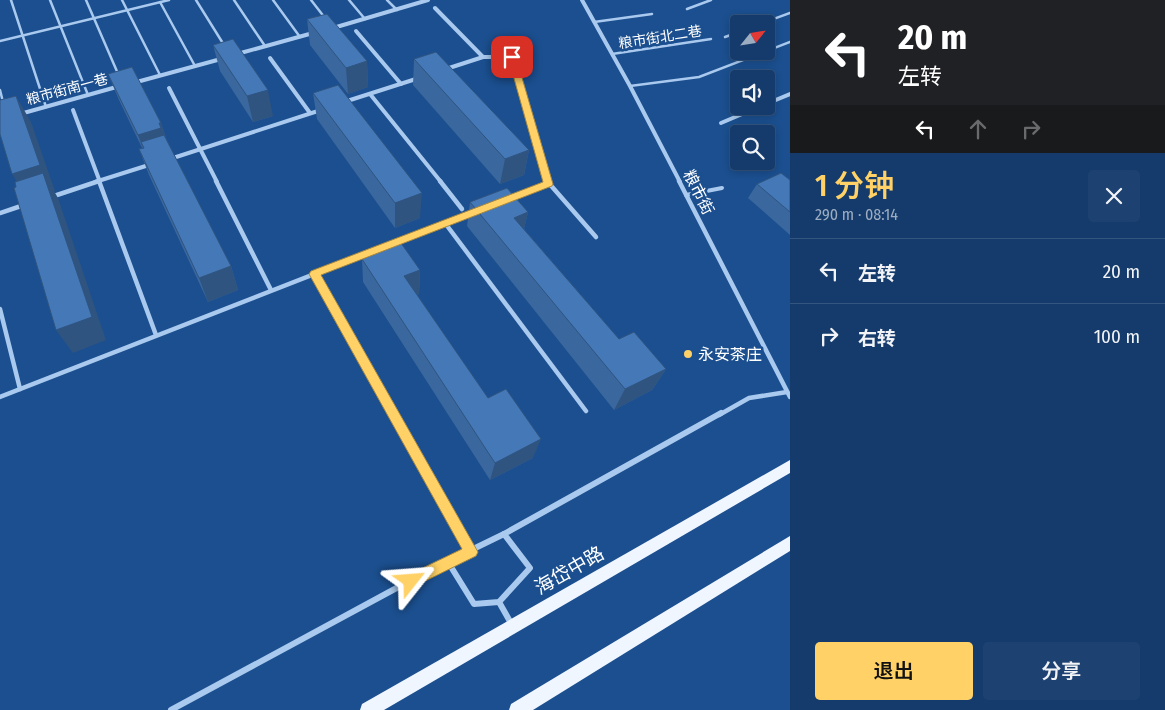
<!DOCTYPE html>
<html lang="zh">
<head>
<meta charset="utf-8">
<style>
  :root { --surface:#143b6b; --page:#1d4271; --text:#f1f3f6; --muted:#9dadc1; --line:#33557e; --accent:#ffd166 }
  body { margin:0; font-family:"Fira Sans Condensed","Noto Sans SC",sans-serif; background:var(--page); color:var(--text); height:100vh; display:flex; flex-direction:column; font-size:19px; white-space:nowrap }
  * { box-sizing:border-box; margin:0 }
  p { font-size:16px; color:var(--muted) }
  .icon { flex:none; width:28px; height:28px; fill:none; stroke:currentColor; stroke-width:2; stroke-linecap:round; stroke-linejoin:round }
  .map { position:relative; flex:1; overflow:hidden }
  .sheet { display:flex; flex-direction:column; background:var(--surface); width:375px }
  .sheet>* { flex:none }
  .guide { background:#202124; color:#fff; overflow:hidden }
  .needle { width:32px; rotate:60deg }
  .buttons { position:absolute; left:730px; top:15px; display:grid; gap:10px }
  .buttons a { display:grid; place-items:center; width:45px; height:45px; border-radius:5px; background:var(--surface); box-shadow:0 2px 8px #0003,0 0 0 1px var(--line); font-size:25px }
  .pin { position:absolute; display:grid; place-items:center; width:42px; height:42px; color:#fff; margin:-21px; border-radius:10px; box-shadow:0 2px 8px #0006 }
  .me { position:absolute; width:55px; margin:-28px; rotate:62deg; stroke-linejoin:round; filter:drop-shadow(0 0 4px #0008) }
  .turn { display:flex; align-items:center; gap:18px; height:105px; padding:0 25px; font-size:22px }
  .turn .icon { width:65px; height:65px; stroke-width:2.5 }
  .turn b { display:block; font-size:35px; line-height:42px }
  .lanes { display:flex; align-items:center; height:48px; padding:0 25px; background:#0003; justify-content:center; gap:25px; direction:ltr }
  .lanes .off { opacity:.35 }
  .round { display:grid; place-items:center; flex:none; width:52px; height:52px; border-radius:5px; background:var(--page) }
  .summary { display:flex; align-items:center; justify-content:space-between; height:85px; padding:0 25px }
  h1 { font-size:30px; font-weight:600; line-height:38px; color:var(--accent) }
  .cta { display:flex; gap:10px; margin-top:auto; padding:10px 25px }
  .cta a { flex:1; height:58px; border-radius:5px; background:var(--accent); color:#111; font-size:20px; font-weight:600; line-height:58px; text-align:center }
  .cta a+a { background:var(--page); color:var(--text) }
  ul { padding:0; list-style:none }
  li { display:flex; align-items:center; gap:15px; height:65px; padding:0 25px; border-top:1px solid var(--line) }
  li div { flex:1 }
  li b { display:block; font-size:19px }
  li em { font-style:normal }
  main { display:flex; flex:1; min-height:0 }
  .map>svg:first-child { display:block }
</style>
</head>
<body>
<main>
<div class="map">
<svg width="790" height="710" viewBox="0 0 790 710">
  <rect width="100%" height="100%" fill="#1b4f8f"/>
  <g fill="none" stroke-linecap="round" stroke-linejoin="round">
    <g stroke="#a9c9ee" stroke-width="2.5">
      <polyline points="11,0 46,107"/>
      <polyline points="50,0 88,95"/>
      <polyline points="86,0 119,76"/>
      <polyline points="122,0 160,75"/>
      <polyline points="196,0 224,45"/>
      <polyline points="234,0 265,46"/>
      <polyline points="273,0 300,37"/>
      <polyline points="311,0 325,18"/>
      <polyline points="349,0 365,19"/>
      <polyline points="387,0 397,10"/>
      <polyline points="160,2 195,66"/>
      <polyline points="687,9 711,0"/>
      <polyline points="594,22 652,14"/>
      <polyline points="760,24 790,13"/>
      <polyline points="725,37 739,32"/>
      <polyline points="0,41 169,0"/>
      <polyline points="612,54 711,39"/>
      <polyline points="630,86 699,77 790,42"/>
      <polyline points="0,90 3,102"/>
    </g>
    <polyline stroke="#a9c9ee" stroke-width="4" points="686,195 722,188"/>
    <g stroke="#a9c9ee" stroke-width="4">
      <polyline points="582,0 630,86 680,182"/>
      <polyline points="435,8 483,57 512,57 548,182"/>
      <polyline points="333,28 428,0"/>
      <polyline points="356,31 401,84"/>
      <polyline points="237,54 313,33"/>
      <polyline points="270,58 310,113"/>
      <polyline points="446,69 483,57"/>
      <polyline points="133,83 221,59"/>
      <polyline points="169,88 217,182"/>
      <polyline points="370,94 441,182"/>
      <polyline points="344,102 419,78"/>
      <polyline points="766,104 790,94"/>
      <polyline points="73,110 100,182"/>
      <polyline points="20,114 120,86"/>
      <polyline points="721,123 761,106"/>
      <polyline points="170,159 321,110"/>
      <polyline points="95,182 152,164"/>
    </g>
    <g stroke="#a9c9ee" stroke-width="4.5">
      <polyline points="99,181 156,335"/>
      <polyline points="216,181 271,290"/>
      <polyline points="440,181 462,209"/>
      <polyline points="547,181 596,237"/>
      <polyline points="679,181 790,397"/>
      <polyline points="51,197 99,181"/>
      <polyline points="509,199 548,183"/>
      <polyline points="0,213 24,205"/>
      <polyline points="445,223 586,411"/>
      <polyline points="314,274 394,415"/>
      <polyline points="0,309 20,389"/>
      <polyline points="0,397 473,212"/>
      <polyline points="719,415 749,398 787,392"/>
    </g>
    <g stroke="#a9c9ee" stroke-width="6">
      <polyline points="393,413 471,551"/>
      <polyline points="448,562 474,604 499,602 530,568 504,534"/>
      <polyline points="499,602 512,625"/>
      <polyline points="171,710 428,571 504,534 721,413"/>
    </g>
    <g fill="#f0f6ff" fill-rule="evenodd">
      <polygon points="790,460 790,473 384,710 360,710 362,704"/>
      <polygon points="790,536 790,551 533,710 509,710 511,704"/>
    </g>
  </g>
  <g fill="#3a679d">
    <polygon points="307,19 367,61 368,87 348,94 310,45"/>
    <polygon points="213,45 273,116 253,122 220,71"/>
    <polygon points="414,59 529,150 524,175 500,184 413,85"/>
    <polygon points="108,74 161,123 167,141 231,266 238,290 208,302 149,175 139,149 142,148 119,100"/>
    <polygon points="313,93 420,218 395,228 317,119"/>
    <polygon points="790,180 790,235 748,198 757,184"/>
    <polygon points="470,202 528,212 524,229 619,339 666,369 652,390 614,410 467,226"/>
    <polygon points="362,259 420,270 419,294 417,295 488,398 533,458 490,480 363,282"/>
  </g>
  <g fill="#305480">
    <polygon points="367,61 368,87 348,94 346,68"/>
    <polygon points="268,90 273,116 253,122 247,96"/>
    <polygon points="16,96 31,122 55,191 54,191 58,198 106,340 73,353 56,330 28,199 12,174"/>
    <polygon points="159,123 161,123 170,149 141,142 148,161 138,135"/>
    <polygon points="529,150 524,175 500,184 505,159"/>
    <polygon points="422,193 420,218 395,228 395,203"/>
    <polygon points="528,212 522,237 514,218"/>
    <polygon points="231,266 238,290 208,302 199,278"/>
    <polygon points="420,270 419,294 404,300 404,276"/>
    <polygon points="666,369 652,390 614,410 625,389"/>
    <polygon points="541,439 533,458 490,480 495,463"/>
  </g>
  <g fill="#4478b7" stroke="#305480">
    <polygon points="327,14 367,61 346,68 307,19"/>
    <polygon points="233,39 268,90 247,96 213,45"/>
    <polygon points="436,52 529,150 505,159 414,59"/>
    <polygon points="132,67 161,123 159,123 161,128 138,135 108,74"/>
    <polygon points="338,85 422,193 395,203 313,93"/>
    <polygon points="16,96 40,165 12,174 0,134 0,100"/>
    <polygon points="164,135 231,266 199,278 139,149 144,148 141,142"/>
    <polygon points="43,173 92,317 56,330 14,188 16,187 15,182"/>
    <polygon points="781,173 790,180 790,212 757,184"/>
    <polygon points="507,188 528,212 514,218 619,339 634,332 666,369 625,389 470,202"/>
    <polygon points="401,243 420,270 404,276 488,398 506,389 541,439 495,463 362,259"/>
  </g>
  <polygon fill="#ffd166" stroke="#a68842" points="512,55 516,57 553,184 552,186 321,275 478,552 476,556 411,588 406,586 404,581 406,576 462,549 309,274 311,271 543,182 508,57"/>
  <circle fill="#ffd166" stroke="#1b4f8f" stroke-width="2" cx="688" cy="354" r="5"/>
  <g text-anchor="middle" stroke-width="5" stroke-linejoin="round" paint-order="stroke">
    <g font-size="14" fill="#fff" stroke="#1b4f8f">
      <text transform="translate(660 37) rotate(-9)" y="5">粮市街北二巷</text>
      <text transform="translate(67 89) rotate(-15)" y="5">粮市街南一巷</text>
    </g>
    <g font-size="16" fill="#fff" stroke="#1b4f8f">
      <text transform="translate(699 192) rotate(63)" y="6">粮市街</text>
    </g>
    <g font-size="16" fill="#fff" stroke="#1b4f8f" text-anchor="start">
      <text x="698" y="360">永安茶庄</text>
    </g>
    <g font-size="19" fill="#fff" stroke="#1b4f8f">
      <text transform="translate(569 570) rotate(-30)" y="7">海岱中路</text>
    </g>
  </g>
</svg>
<div class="buttons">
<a><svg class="needle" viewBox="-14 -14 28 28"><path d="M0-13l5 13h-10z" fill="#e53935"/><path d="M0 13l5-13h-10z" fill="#9dadc1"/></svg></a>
<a><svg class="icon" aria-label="sound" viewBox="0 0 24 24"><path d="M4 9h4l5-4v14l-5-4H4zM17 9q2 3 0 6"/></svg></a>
<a><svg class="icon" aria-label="search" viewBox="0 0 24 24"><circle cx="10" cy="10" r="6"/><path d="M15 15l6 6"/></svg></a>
</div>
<div class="pin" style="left:512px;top:57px;background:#d93025"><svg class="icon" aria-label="arrive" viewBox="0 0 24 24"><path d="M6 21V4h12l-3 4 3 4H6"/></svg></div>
<svg class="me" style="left:411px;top:581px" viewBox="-20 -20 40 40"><path d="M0-17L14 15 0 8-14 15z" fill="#ffd166" stroke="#fff" stroke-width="4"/></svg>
</div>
<section class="sheet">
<div class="guide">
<div class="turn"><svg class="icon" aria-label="left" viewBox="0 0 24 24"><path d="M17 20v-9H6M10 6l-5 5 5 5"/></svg><div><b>20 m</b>左转</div></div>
<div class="lanes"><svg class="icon" aria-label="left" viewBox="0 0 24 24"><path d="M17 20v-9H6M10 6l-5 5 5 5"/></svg><svg class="icon off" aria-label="ahead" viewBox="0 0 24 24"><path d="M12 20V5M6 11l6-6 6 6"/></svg><svg class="icon off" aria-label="right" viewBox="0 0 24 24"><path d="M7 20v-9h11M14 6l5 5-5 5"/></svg></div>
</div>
<div class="summary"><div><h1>1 分钟</h1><p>290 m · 08:14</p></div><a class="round"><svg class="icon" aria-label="close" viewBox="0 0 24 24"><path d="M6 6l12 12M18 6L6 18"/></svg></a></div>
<ul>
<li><svg class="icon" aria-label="left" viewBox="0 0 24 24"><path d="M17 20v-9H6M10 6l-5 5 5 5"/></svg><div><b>左转</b></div><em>20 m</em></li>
<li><svg class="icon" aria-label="right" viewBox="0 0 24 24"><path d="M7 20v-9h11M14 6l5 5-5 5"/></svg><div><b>右转</b></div><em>100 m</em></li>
</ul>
<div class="cta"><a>退出</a><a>分享</a></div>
</section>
</main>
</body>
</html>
